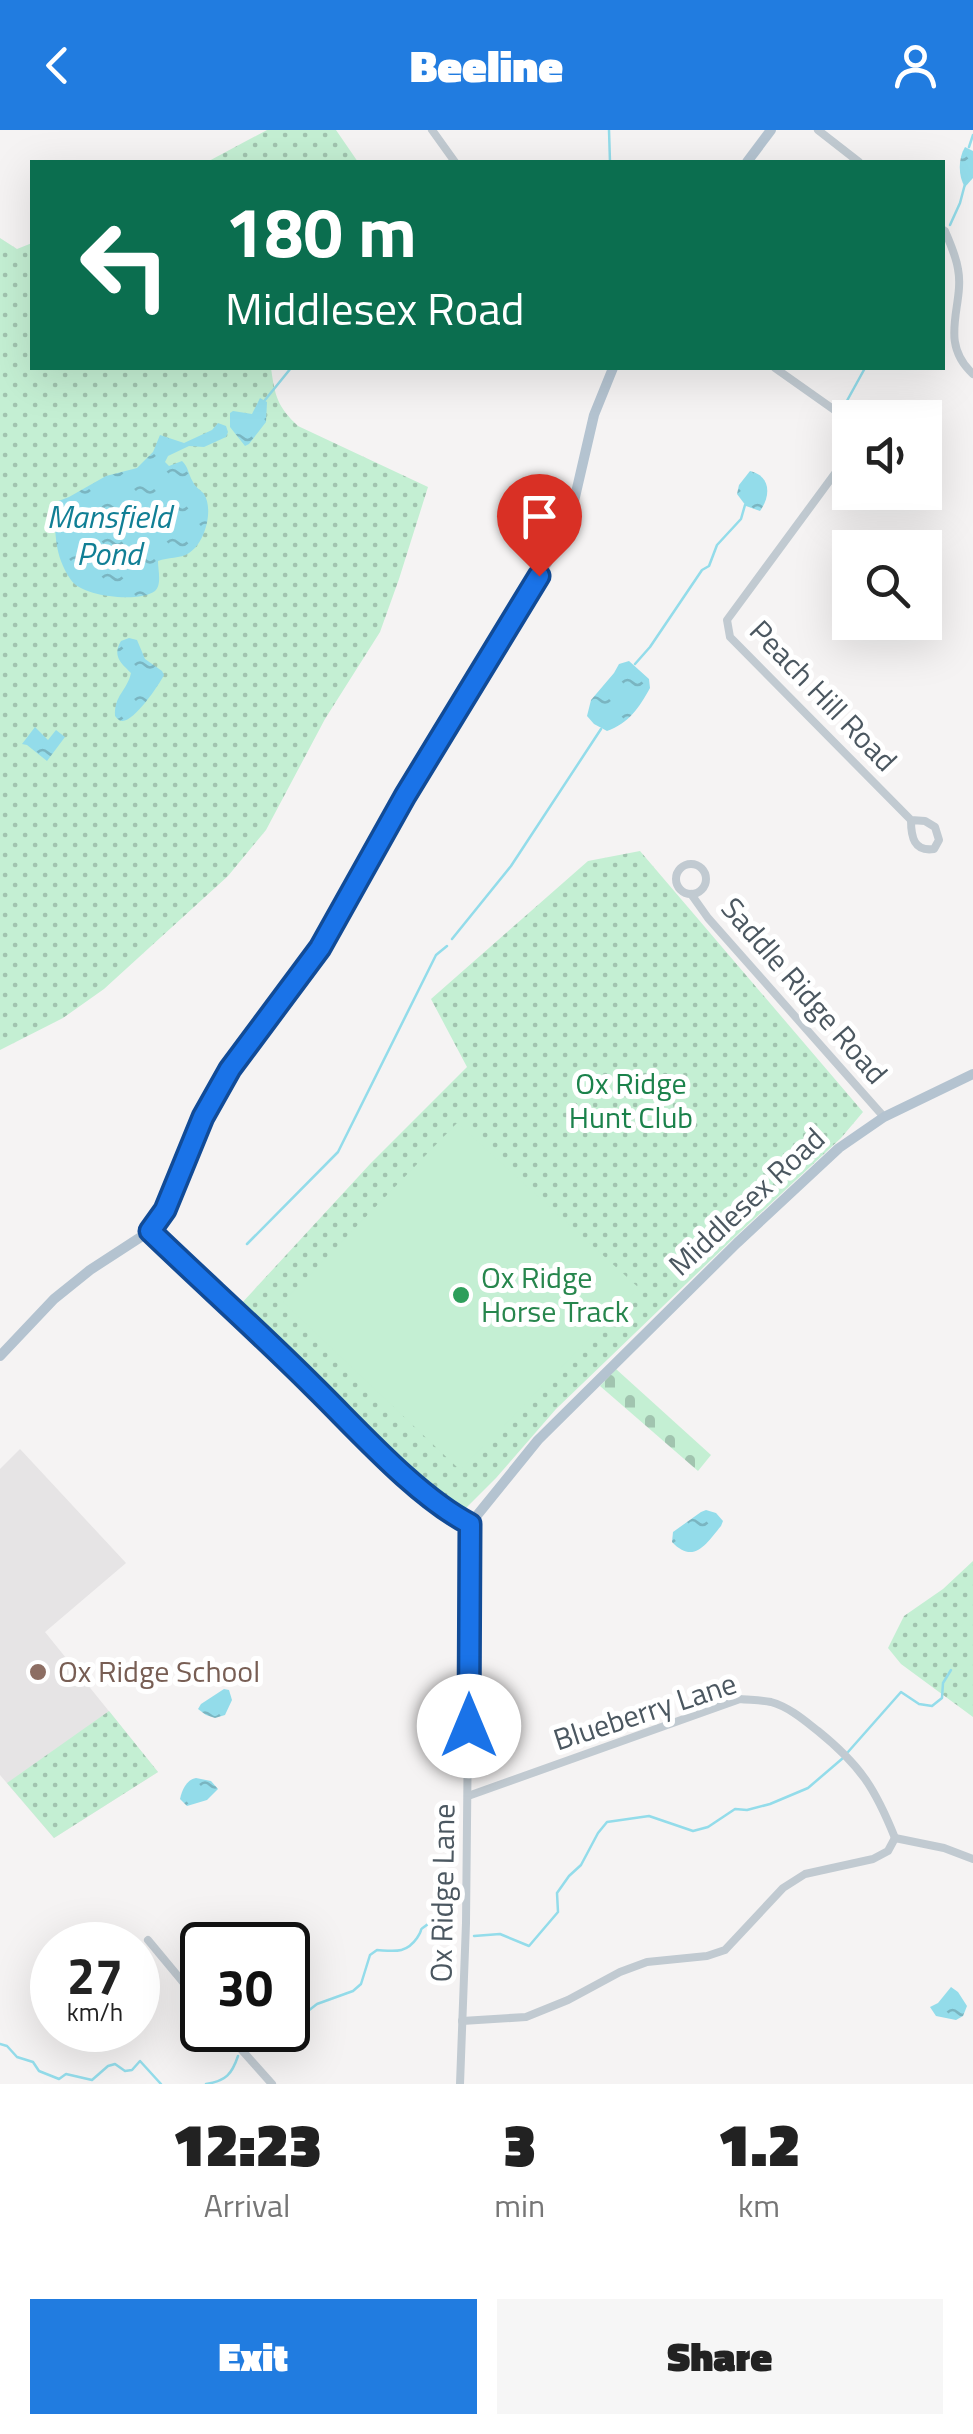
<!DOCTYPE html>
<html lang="en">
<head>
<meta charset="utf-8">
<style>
  :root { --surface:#fff; --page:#f6f6f6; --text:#222; --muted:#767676; --accent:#217ce0 }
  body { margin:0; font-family:"Titillium Web",sans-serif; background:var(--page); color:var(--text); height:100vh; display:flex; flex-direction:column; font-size:38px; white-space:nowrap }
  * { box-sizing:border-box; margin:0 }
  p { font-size:32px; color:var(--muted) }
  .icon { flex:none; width:55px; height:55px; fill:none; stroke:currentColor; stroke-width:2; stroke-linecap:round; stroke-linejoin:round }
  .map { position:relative; height:1954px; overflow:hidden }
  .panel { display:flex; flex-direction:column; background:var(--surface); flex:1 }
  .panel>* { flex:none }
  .banner { position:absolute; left:30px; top:30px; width:915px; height:210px; border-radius:0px; box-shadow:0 10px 40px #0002; background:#0b6e4f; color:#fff; overflow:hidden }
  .buttons { position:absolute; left:832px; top:270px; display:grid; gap:20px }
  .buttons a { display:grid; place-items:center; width:110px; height:110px; border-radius:0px; background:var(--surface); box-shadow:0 10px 40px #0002; font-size:50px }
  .speed { position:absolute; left:30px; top:1792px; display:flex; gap:20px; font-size:50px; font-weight:700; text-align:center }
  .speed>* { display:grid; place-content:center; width:130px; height:130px; border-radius:50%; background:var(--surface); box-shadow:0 10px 40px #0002; line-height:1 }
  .speed small { font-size:25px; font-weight:400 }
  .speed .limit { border:5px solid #111; border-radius:15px; background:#fff; color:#111 }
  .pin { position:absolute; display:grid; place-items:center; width:85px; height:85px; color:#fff; margin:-102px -42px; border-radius:50% 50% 50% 0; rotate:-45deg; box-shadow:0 0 10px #0007 }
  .pin .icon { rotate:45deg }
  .me { position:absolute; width:110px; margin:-55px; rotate:0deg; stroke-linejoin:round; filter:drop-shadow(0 0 8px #0008) }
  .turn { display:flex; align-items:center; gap:35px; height:210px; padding:0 30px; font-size:45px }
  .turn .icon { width:130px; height:130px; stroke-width:2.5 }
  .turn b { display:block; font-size:70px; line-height:85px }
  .eta { display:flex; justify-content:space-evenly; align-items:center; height:170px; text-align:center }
  .eta b { font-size:60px; font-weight:800; line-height:70px }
  .button { display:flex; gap:20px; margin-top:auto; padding:20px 30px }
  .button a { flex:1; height:115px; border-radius:0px; background:var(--accent); color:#fff; font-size:40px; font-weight:800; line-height:115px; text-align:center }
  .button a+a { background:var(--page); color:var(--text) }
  header { display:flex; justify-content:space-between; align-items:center; height:130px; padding:0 30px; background:var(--accent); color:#fff; font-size:45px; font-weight:800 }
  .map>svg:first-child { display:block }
</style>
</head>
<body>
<header><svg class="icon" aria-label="back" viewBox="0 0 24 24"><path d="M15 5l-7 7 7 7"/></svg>Beeline<svg class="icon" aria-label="person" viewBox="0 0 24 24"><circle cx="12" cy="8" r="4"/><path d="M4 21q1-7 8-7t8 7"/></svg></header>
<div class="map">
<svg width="973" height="1954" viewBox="0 0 973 1954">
  <defs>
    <pattern id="grass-dots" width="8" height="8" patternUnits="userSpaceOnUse" patternTransform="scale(2.5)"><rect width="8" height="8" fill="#c4efd3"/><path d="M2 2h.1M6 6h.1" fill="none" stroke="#a1c4af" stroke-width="1.8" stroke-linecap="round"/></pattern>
    <pattern id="cemetery-stones" width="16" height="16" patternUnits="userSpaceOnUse" patternTransform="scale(2.5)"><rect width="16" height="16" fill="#c4efd3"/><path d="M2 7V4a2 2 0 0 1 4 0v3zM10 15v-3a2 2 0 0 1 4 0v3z" fill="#a1c4af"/></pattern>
    <pattern id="water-ripples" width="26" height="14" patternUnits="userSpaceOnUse" patternTransform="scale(2.5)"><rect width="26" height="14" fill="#93dcea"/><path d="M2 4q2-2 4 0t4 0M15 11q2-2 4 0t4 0" fill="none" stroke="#7ab5c1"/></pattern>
  </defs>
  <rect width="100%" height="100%" fill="#f5f3f3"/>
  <polygon fill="#e6e4e5" points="20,1319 126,1433 45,1502 158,1642 54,1708 0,1645 0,1339"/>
  <g fill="url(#grass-dots)">
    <polygon points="267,0 336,0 358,32 207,32"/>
    <path d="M0 108 17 119 32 113V238H271C275 266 277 276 298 296L428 357 399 449 380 502 325 589 266 700 228 746 104 859 63 888 0 920Z"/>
    <polygon points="640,721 863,982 841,1008 738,1104 556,1279 496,1348 462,1382 406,1334 240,1175 370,1034 467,937 431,869 588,731"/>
    <polygon points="973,1431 973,1587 901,1534 888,1518 904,1486 943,1459"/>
    <polygon points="109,1581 158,1642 54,1708 7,1653"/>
  </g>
  <polygon fill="url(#cemetery-stones)" points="616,1239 711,1325 698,1341 600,1256"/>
  <polygon fill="#c4efd3" points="457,993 639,1158 460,1340 283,1172"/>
  <g fill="url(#water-ripples)">
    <path d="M965 17 973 21V48L965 57C958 47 958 28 965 17Z"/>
    <polygon points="260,268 267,272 266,292 249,314 245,316 230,297 230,283 233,281 252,284"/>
    <path d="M218 293 226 296 228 302 226 307 204 317 189 316 168 326 165 332 169 336 182 331C189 338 188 344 193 352 195 357 201 360 204 364 214 380 205 413 189 423 180 429 168 427 158 431 158 440 162 455 155 461 139 473 82 467 71 450 52 422 57 402 53 373L69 367 106 346 137 338 153 322 160 305 184 313 212 300Z"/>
    <path d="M750 341C771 346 771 366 760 381L746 376 737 364 739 355Z"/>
    <path d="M129 508 137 510 145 529 162 541 164 545C159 555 134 592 122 591 119 591 117 588 115 586 114 565 127 561 131 543 121 533 112 526 121 511Z"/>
    <path d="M629 531 649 549 650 558C639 578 629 593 607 601L594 594 587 586 591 570 614 543 619 534Z"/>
    <polygon points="35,597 48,610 56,600 65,607 47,631 27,615 22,614"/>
    <path d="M706 1380 716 1383 723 1391 721 1396C706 1414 694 1435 672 1412L673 1402 701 1382Z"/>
    <polygon points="224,1559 229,1560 232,1570 225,1585 215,1588 206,1585 198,1579 201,1574"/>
    <path d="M196 1648 211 1651 218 1659 207 1670 187 1676 180 1669C182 1660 186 1650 196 1648Z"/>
    <polygon points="951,1857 958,1862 967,1876 963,1886 956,1890 936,1886 930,1877 938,1873"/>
  </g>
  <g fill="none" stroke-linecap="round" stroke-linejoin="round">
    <g stroke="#93dcea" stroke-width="2.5">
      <polyline points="609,0 610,32"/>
      <polyline points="969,17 973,5"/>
      <polyline points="950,95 960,73 965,54"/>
      <polyline points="942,144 942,160"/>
      <polyline points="265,270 291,238"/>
      <polyline points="843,278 865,238"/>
      <polyline points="635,534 650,517 702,440 709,436 717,415 741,389 745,375"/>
      <polyline points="452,809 511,736 601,599"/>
      <polyline points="247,1114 338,1022 436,825 447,816"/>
      <polyline points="848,1622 901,1562 919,1574 932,1576 942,1568 943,1553 951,1540"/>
      <polyline points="474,1806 500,1804 529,1816 558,1782 557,1763 569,1746 581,1735 598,1703 607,1692 649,1686 693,1701 708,1697 735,1679 747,1680 770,1674 808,1658 843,1628"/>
      <polyline points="0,1914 7,1916 17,1927 33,1932 39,1941 59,1949 66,1944 92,1950 108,1936 115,1934 125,1941 132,1940 140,1931 161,1954"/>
      <path d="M248 1920 265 1910H287L294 1906 308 1881 317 1874 353 1861 361 1854 370 1825 377 1820C394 1821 406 1824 417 1808 426 1794 415 1804 428 1794L439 1797 453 1809"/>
      <path d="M206 1954C226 1951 232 1944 238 1926"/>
    </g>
    <g stroke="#c1cad1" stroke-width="8">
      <polyline points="432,0 455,32"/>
      <polyline points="818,0 859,32"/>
      <path d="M942 99 945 101C950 113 956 126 958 139 965 175 937 211 973 244"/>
      <polyline points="775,238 850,291"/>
      <path d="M850 323 727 490 730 507 911 690 925 691 935 697 939 710 934 719C914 722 911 707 911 690"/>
      <circle cx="691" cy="749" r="15"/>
      <polyline points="691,764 708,788 884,987"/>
      <path d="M468 1666 740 1569C750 1570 762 1570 771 1572 789 1577 804 1590 818 1601 860 1635 875 1658 895 1708"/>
      <polyline points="148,1810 202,1875"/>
      <polyline points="462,1891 526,1887 568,1870 620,1842 647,1832 707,1826 725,1820 783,1758 805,1744 873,1729 888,1721 895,1708 944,1718 973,1729"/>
      <polyline points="224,1900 272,1954"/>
      <polyline points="460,1954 466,1793 470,1394"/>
    </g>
    <g stroke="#b4c3d0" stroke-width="10">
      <polyline points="747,32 771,0"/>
      <path d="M150 1101C203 1151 256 1199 308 1250 353 1295 414 1364 470 1394L538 1310 737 1113 839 1018 884 987 973 944"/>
      <polyline points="0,1226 54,1169 90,1140 150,1101 165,1079 203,987 230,939 320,818 405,666 547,433 572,380 594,285 613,238"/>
    </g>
  </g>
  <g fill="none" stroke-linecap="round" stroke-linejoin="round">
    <defs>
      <path id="route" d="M469 1596 470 1394C416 1366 357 1299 313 1256 260 1203 204 1153 150 1101L165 1080 203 987 230 939 320 818 405 666 539 446"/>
    </defs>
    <use href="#route" stroke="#114b97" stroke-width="25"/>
    <use href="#route" stroke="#1a73e8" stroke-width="18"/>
  </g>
  <circle fill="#2e9e5b" stroke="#fff" stroke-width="4" cx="461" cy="1165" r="10"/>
  <circle fill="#8d6e63" stroke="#fff" stroke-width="4" cx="38" cy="1542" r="10"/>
  <g text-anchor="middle" stroke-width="10" stroke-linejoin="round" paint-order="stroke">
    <g font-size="30" fill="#4b5760" stroke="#fff">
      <text transform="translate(823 566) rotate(46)" y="10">Peach Hill Road</text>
      <text transform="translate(804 861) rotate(49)" y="10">Saddle Ridge Road</text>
      <text transform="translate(747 1072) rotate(-43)" y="10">Middlesex Road</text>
      <text transform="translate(645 1582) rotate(-18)" y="10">Blueberry Lane</text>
      <text transform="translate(443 1763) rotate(-89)" y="10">Ox Ridge Lane</text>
    </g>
    <g font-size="30" fill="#1b824b" stroke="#fff">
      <text x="631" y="964">Ox Ridge<tspan x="631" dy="34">Hunt Club</tspan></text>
    </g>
    <g font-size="30" fill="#27864d" stroke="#fff" text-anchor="start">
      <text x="481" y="1158">Ox Ridge<tspan x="481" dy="34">Horse Track</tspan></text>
    </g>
    <g font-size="30" fill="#785e54" stroke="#fff" text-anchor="start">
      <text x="58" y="1552">Ox Ridge School</text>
    </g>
    <g font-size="32" font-style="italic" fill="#117f95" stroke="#fff">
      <text x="109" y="398">Mansfield<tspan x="109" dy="37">Pond</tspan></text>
    </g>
  </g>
</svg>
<div class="buttons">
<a><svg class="icon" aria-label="sound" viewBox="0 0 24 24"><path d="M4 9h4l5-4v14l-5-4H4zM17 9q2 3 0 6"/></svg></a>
<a><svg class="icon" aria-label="search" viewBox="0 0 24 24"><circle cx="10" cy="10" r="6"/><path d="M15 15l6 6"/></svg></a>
</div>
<div class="speed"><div>27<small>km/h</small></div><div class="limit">30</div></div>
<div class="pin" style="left:539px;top:446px;background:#d93025"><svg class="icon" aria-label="arrive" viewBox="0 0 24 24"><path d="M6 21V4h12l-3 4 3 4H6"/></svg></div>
<svg class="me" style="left:469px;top:1596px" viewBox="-20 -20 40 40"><circle r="19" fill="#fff"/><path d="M0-13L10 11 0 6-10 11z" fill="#1a73e8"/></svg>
<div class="banner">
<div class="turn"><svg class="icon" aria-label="left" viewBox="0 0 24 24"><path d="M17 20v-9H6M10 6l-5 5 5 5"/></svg><div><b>180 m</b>Middlesex Road</div></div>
</div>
</div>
<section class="panel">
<div class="eta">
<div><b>12:23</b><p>Arrival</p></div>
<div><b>3</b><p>min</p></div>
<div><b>1.2</b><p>km</p></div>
</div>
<div class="button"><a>Exit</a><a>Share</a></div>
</section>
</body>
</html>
